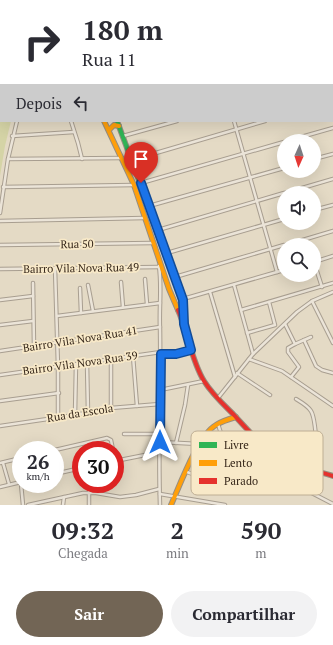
<!DOCTYPE html>
<html lang="pt">
<head>
<meta charset="utf-8">
<style>
  :root { --surface:#fff; --page:#f2f2f3; --text:#2b2b33; --muted:#7c7c81; --accent:#726555 }
  body { margin:0; font-family:"PT Serif",serif; background:var(--page); color:var(--text); height:100vh; display:flex; flex-direction:column; font-size:15px; white-space:nowrap }
  * { box-sizing:border-box; margin:0 }
  p { font-size:13px; color:var(--muted) }
  .icon { flex:none; width:22px; height:22px; fill:none; stroke:currentColor; stroke-width:2; stroke-linecap:round; stroke-linejoin:round }
  .map { position:relative; height:505px; overflow:hidden }
  .sheet { display:flex; flex-direction:column; background:var(--surface); flex:1 }
  .sheet>* { flex:none }
  .banner { position:absolute; left:0px; top:0px; width:333px; height:122px; box-shadow:0 4px 16px #0002; background:#fff; color:var(--text); overflow:hidden }
  .needle { width:26px; rotate:183deg }
  .tools { position:absolute; left:277px; top:134px; display:grid; gap:8px }
  .tools a { display:grid; place-items:center; width:44px; height:44px; border-radius:50%; background:var(--surface); box-shadow:0 4px 16px #0002; font-size:20px }
  .speed { position:absolute; left:12px; top:441px; display:flex; gap:8px; font-size:20px; font-weight:700; text-align:center }
  .speed>* { display:grid; place-content:center; width:52px; height:52px; border-radius:50%; background:var(--surface); box-shadow:0 4px 16px #0002; line-height:1 }
  .speed small { font-size:10px; font-weight:400 }
  .speed .limit { border:6px solid #d22; background:#fff; color:#111 }
  .pin { position:absolute; display:grid; place-items:center; width:34px; height:34px; color:#fff; margin:-41px -17px; border-radius:50% 50% 50% 0; rotate:-45deg; box-shadow:0 0 4px #0007 }
  .pin .icon { rotate:45deg }
  .me { position:absolute; width:44px; margin:-22px; rotate:0deg; stroke-linejoin:round; filter:drop-shadow(0 0 3px #0008) }
  .turn { display:flex; align-items:center; gap:14px; height:84px; padding:0 16px; font-size:18px }
  .turn .icon { width:52px; height:52px; stroke-width:2.5 }
  .turn b { display:block; font-size:28px; line-height:34px }
  .then { display:flex; align-items:center; height:38px; padding:0 16px; background:#0003; gap:8px; font-size:15px }
  .eta { display:flex; justify-content:space-evenly; align-items:center; height:68px; text-align:center }
  .eta b { font-size:24px; font-weight:700; line-height:28px }
  .action { display:flex; gap:8px; margin-top:auto; padding:8px 16px }
  .action a { flex:1; height:46px; border-radius:24px; background:var(--accent); color:#fff; font-size:16px; font-weight:700; line-height:46px; text-align:center }
  .action a+a { background:var(--page); color:var(--text) }
  .map>svg:first-child { display:block }
</style>
</head>
<body>
<div class="map">
<svg width="333" height="505" viewBox="0 0 333 505">
  <rect width="100%" height="100%" fill="#e4dac5"/>
  <polygon fill="#d5d4a6" points="0,32 1,121 11,121 5,146 0,176"/>
  <g fill="none" stroke-linecap="round" stroke-linejoin="round">
    <defs>
      <g id="street">
        <polyline points="158,0 158,1"/>
        <polyline points="198,0 198,1"/>
        <polyline points="264,0 265,1"/>
        <polyline points="294,0 295,1"/>
        <polyline points="48,1 49,0"/>
        <polyline points="180,1 184,0"/>
        <polyline points="234,1 238,0"/>
        <polyline points="0,5 1,5"/>
        <polyline points="332,6 333,5"/>
        <polyline points="0,25 1,25"/>
        <polyline points="332,32 333,33"/>
        <polyline points="332,59 333,60"/>
        <polyline points="332,76 333,76"/>
        <polyline points="332,102 333,102"/>
        <polyline points="71,121 78,143 82,159"/>
        <polyline points="234,121 277,272"/>
        <polyline points="12,136 74,132"/>
        <polyline points="123,136 177,121"/>
        <polyline points="287,141 333,128"/>
        <polyline points="8,159 122,158"/>
        <polyline points="314,159 333,154"/>
        <polyline points="132,160 265,121"/>
        <polyline points="141,183 284,142"/>
        <polyline points="3,187 134,185"/>
        <polyline points="285,193 333,179"/>
        <polyline points="149,206 284,168"/>
        <polyline points="314,210 333,205"/>
        <polyline points="0,213 8,159 17,121"/>
        <polyline points="0,221 144,218"/>
        <polyline points="158,230 284,193"/>
        <polyline points="0,245 153,243"/>
        <polyline points="286,245 333,231"/>
        <polyline points="167,253 284,219"/>
        <polyline points="314,262 322,287"/>
        <polyline points="314,262 333,256"/>
        <path d="M159 266C162 287 159 307 160 328 161 387 158 446 160 505"/>
        <polyline points="55,268 58,367 58,417"/>
        <polyline points="0,269 159,267"/>
        <polyline points="175,277 284,245"/>
        <polyline points="145,279 147,304"/>
        <polyline points="121,282 123,307"/>
        <polyline points="33,283 34,346"/>
        <polyline points="88,285 93,311"/>
        <polyline points="234,285 253,354"/>
        <polyline points="80,288 81,313"/>
        <polyline points="210,292 235,377"/>
        <polyline points="183,299 284,270"/>
        <polyline points="0,300 33,296"/>
        <polyline points="312,301 333,343"/>
        <polyline points="241,310 333,283"/>
        <polyline points="57,316 160,303"/>
        <polyline points="285,324 295,344 288,348 288,352 299,367 291,377"/>
        <polyline points="0,325 33,321"/>
        <polyline points="247,333 275,325 269,302"/>
        <polyline points="304,340 316,366 322,370 333,373"/>
        <polyline points="295,344 311,337"/>
        <polyline points="0,351 160,327"/>
        <polyline points="161,354 176,354 191,350"/>
        <polyline points="133,356 137,406"/>
        <polyline points="111,359 111,408"/>
        <polyline points="249,359 282,371 333,406"/>
        <polyline points="87,363 88,412"/>
        <polyline points="237,373 270,395"/>
        <polyline points="0,375 161,352"/>
        <polyline points="160,390 204,381"/>
        <polyline points="218,398 253,354 297,312 312,301 333,292"/>
        <path d="M296 399C301 402 308 406 311 411 317 420 317 459 318 472"/>
        <polyline points="0,401 59,393"/>
        <polyline points="75,415 76,364"/>
        <polyline points="218,424 225,446"/>
        <polyline points="0,426 75,415 111,408 160,404"/>
        <polyline points="124,434 160,434"/>
        <polyline points="160,442 199,444"/>
        <polyline points="176,443 185,405 188,385"/>
        <polyline points="55,450 107,438 111,440 113,450"/>
        <polyline points="196,450 212,462 220,464 221,466 220,475 231,479"/>
        <polyline points="115,461 160,452"/>
        <polyline points="0,463 21,458"/>
        <polyline points="3,463 9,484"/>
        <polyline points="312,471 305,486 306,490 333,504"/>
        <polyline points="187,472 214,482"/>
        <polyline points="55,474 81,468"/>
        <polyline points="21,484 23,505"/>
        <polyline points="0,487 21,482"/>
        <polyline points="246,489 266,468 275,455"/>
        <polyline points="160,494 225,505"/>
        <polyline points="28,505 83,493 96,493 120,497 136,495 159,489"/>
        <polyline points="63,505 64,497"/>
        <polyline points="89,505 89,492"/>
      </g>
      <g id="fast">
        <polyline points="286,0 287,1"/>
        <polyline points="117,121 183,299 184,324"/>
      </g>
      <g id="slow">
        <polyline points="77,0 77,1"/>
        <polyline points="332,41 333,42"/>
        <polyline points="104,121 134,185 169,289 178,310"/>
        <polyline points="109,130 114,125 119,126"/>
        <path d="M171 505C180 485 198 435 216 425 222 421 229 419 236 417"/>
      </g>
      <path id="jam" d="M178 310C188 332 191 360 204 381 212 394 224 405 234 415 245 427 263 448 276 455 293 466 314 470 333 476"/>
    </defs>
    <use href="#street" stroke="#a89e90" stroke-width="4.5"/>
    <use href="#fast" stroke="#988e80" stroke-width="6"/>
    <use href="#slow" stroke="#988e80" stroke-width="6"/>
    <use href="#jam" stroke="#988e80" stroke-width="6"/>
    <use href="#street" stroke="#ebe4d8" stroke-width="2.5"/>
    <use href="#fast" stroke="#30b455" stroke-width="4"/>
    <use href="#slow" stroke="#ff9f0a" stroke-width="4"/>
    <use href="#jam" stroke="#e5322d" stroke-width="4"/>
  </g>
  <g fill="none" stroke-linecap="round" stroke-linejoin="round">
    <defs>
      <polyline id="route" points="141,183 183,300 184,324 191,350 176,354 161,354 160,442"/>
    </defs>
    <use href="#route" stroke="#114b97" stroke-width="10"/>
    <use href="#route" stroke="#1a73e8" stroke-width="7"/>
  </g>
  <g text-anchor="middle" stroke-width="3.5" stroke-linejoin="round" paint-order="stroke">
    <g font-size="11" fill="#352619" stroke="#f8e9c8">
      <text transform="translate(77 244) rotate(-1)" y="4">Rua 50</text>
      <text transform="translate(81 268) rotate(-1)" y="4">Bairro Vila Nova Rua 49</text>
      <text transform="translate(80 339) rotate(-9)" y="4">Bairro Vila Nova Rua 41</text>
      <text transform="translate(80 363) rotate(-8)" y="4">Bairro Vila Nova Rua 39</text>
      <text transform="translate(80 413) rotate(-9)" y="4">Rua da Escola</text>
    </g>
  </g>
  <rect x="191" y="431" width="132" height="64" rx="6" fill="#f8e9c8" stroke="#beae94" stroke-width="1"/>
  <rect x="199" y="442" width="18" height="6" fill="#30b455"/>
  <rect x="199" y="460" width="18" height="6" fill="#ff9f0a"/>
  <rect x="199" y="478" width="18" height="6" fill="#e5322d"/>
  <g font-size="11" fill="#352619">
    <text x="224" y="449">Livre</text>
    <text x="224" y="467">Lento</text>
    <text x="224" y="485">Parado</text>
  </g>
</svg>
<div class="tools">
<a><svg class="needle" viewBox="-14 -14 28 28"><path d="M0-13l5 13h-10z" fill="#e53935"/><path d="M0 13l5-13h-10z" fill="#7c7c81"/></svg></a>
<a><svg class="icon" aria-label="sound" viewBox="0 0 24 24"><path d="M4 9h4l5-4v14l-5-4H4zM17 9q2 3 0 6"/></svg></a>
<a><svg class="icon" aria-label="search" viewBox="0 0 24 24"><circle cx="10" cy="10" r="6"/><path d="M15 15l6 6"/></svg></a>
</div>
<div class="speed"><div>26<small>km/h</small></div><div class="limit">30</div></div>
<div class="pin" style="left:141px;top:183px;background:#d93025"><svg class="icon" aria-label="arrive" viewBox="0 0 24 24"><path d="M6 21V4h12l-3 4 3 4H6"/></svg></div>
<svg class="me" style="left:160px;top:442px" viewBox="-20 -20 40 40"><path d="M0-17L14 15 0 8-14 15z" fill="#1a73e8" stroke="#fff" stroke-width="4"/></svg>
<div class="banner">
<div class="turn"><svg class="icon" aria-label="right" viewBox="0 0 24 24"><path d="M7 20v-9h11M14 6l5 5-5 5"/></svg><div><b>180 m</b>Rua 11</div></div>
<div class="then">Depois<svg class="icon" aria-label="left" viewBox="0 0 24 24"><path d="M17 20v-9H6M10 6l-5 5 5 5"/></svg></div>
</div>
</div>
<section class="sheet">
<div class="eta">
<div><b>09:32</b><p>Chegada</p></div>
<div><b>2</b><p>min</p></div>
<div><b>590</b><p>m</p></div>
</div>
<div class="action"><a>Sair</a><a>Compartilhar</a></div>
</section>
</body>
</html>
